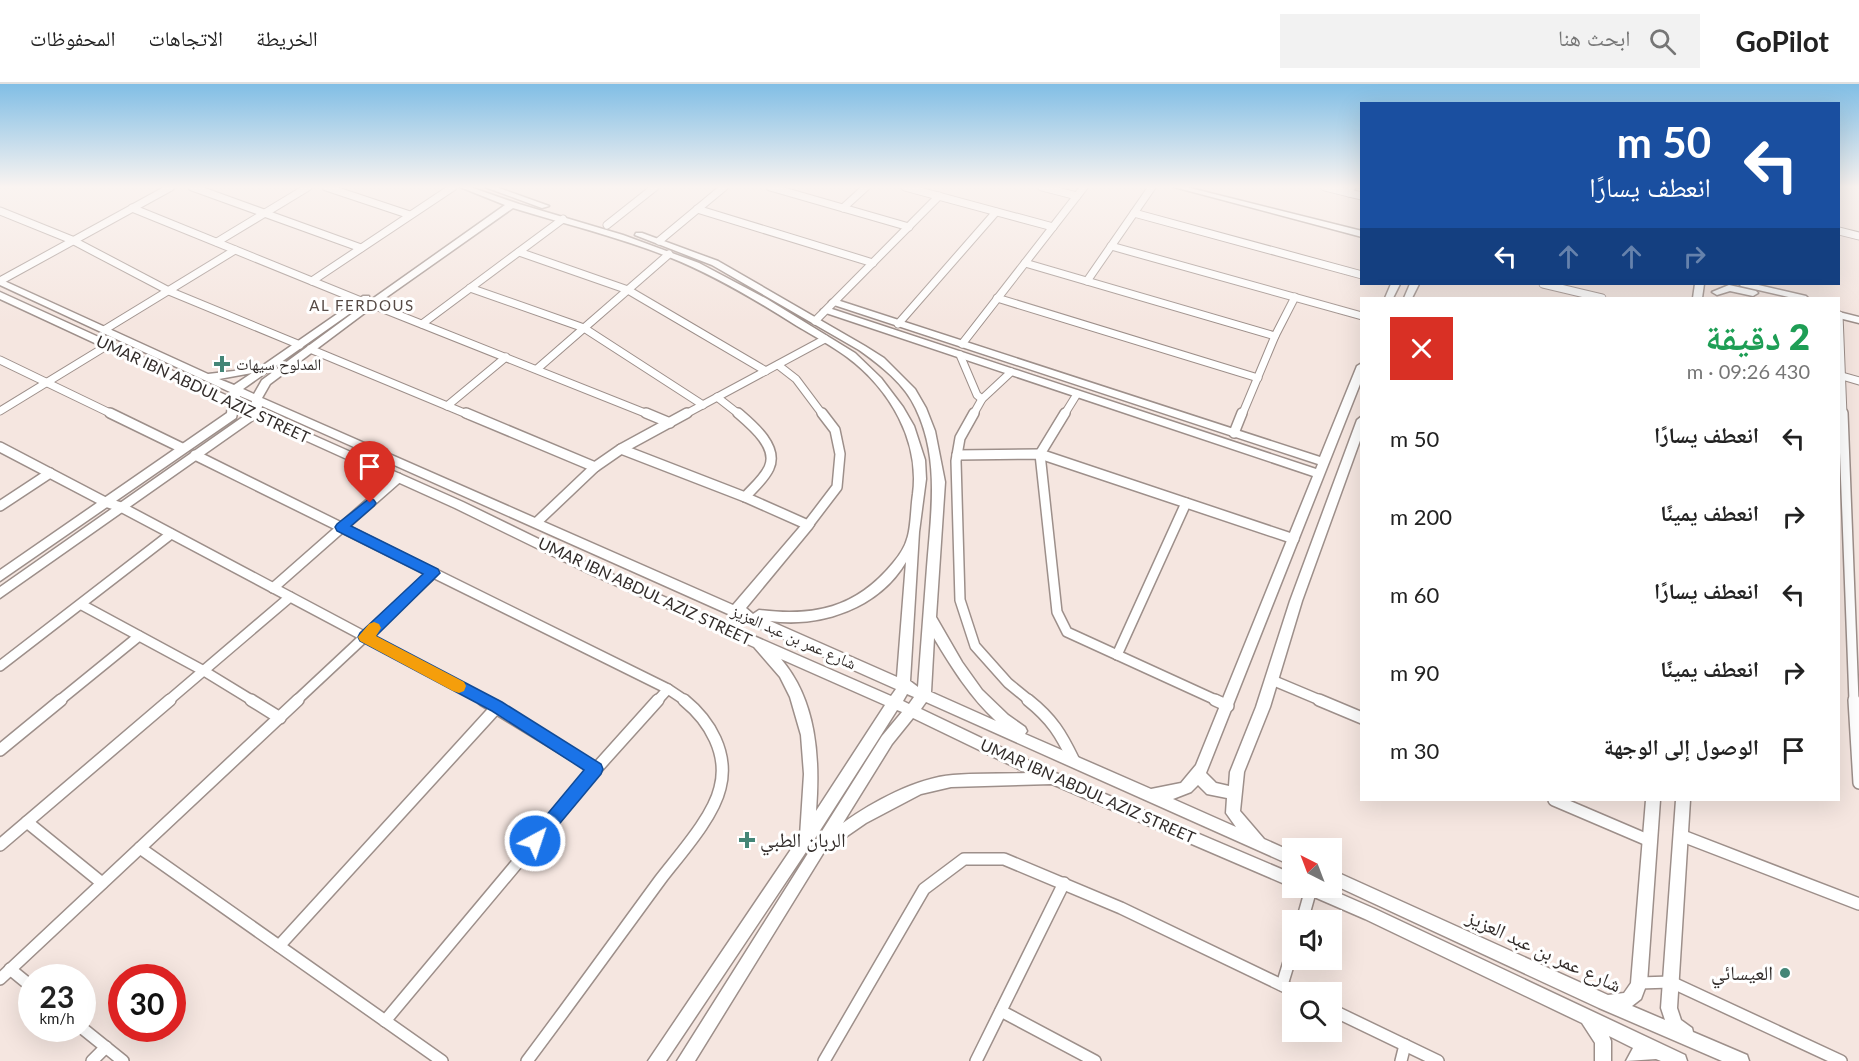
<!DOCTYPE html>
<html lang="ar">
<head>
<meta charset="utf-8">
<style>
  :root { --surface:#fff; --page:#f2f2f2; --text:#222; --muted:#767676; --line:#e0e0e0 }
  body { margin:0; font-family:Lato,"Noto Naskh Arabic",sans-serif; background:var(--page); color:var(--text); direction:rtl; height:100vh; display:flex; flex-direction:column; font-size:22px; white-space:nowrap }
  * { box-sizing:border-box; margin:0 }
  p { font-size:20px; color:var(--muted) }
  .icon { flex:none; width:33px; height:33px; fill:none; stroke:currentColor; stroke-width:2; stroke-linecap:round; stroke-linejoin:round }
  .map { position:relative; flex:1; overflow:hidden; direction:ltr }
  .panel { position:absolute; left:1360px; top:213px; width:480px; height:504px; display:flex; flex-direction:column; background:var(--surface); border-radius:0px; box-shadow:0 6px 24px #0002; direction:rtl }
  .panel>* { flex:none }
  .guide { position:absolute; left:1360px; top:18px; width:480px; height:183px; border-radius:0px; box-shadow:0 6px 24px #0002; direction:rtl; background:#1a4fa0; color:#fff; overflow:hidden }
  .needle { width:39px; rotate:318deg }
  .tools { position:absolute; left:1282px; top:754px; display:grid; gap:12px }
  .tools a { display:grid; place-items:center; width:60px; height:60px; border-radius:0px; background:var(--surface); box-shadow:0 6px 24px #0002; font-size:30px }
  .speed { position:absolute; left:18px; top:880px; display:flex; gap:12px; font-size:30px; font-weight:700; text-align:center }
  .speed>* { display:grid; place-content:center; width:78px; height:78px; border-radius:50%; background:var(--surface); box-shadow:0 6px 24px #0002; line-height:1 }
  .speed small { font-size:15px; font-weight:400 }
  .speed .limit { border:9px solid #d22; background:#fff; color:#111 }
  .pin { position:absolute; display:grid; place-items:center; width:51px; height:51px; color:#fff; margin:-62px -26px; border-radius:50% 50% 50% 0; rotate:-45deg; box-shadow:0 0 6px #0007 }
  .pin .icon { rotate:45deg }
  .me { position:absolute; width:66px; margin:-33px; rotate:40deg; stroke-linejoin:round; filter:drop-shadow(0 0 4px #0008) }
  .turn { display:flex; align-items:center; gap:21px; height:126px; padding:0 30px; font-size:27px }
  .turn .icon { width:78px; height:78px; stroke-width:2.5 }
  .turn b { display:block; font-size:42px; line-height:51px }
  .lanes { display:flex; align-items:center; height:57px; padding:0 30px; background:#0003; justify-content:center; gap:30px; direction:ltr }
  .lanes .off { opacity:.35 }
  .round { display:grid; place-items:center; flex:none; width:63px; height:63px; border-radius:0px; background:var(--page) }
  .head { display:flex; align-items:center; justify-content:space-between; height:102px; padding:0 30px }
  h1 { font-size:36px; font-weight:800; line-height:45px; color:#1e9e55 }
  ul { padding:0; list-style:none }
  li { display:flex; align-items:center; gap:18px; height:78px; padding:0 30px }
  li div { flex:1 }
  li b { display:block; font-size:22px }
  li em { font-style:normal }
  header { display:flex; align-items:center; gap:36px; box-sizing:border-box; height:84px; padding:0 30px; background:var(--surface); border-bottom:2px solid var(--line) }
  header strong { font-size:28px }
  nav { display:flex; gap:33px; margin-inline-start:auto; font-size:21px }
  .search { width:420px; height:54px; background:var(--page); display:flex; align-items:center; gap:15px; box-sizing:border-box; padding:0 21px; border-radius:0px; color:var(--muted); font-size:22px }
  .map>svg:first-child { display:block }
</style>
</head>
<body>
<header>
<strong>GoPilot</strong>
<div class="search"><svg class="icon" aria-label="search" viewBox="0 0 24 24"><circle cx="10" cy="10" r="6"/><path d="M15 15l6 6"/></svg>ابحث هنا</div>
<nav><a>الخريطة</a><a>الاتجاهات</a><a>المحفوظات</a></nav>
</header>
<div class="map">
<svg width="1859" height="977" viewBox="0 0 1859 977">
  <rect width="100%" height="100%" fill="#f5e6e0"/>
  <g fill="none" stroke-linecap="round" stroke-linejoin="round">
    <defs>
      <g id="street-far2">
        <polyline points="192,103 361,164"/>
        <polyline points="326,103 410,131"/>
        <polyline points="770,103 909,143"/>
        <polyline points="905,103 1053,143"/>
        <polyline points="1042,103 1077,112"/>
        <polyline points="1325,103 1349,109 1352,103"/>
        <polyline points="1349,109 1362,112"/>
        <polyline points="132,124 361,217"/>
        <polyline points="843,124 866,103"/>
        <polyline points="697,125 873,179"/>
        <polyline points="0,127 72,156 169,207 300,261"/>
        <polyline points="1134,129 1362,191"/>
        <polyline points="607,141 655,103"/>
        <polyline points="1839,147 1859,152"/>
        <polyline points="659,157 724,103"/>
        <polyline points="217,158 308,103"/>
        <polyline points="1111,162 1362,232"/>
        <polyline points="519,168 628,206 766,287"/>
        <polyline points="1025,179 1275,252"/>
        <polyline points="0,197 171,103"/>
        <polyline points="312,197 453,103"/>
        <polyline points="1087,197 1152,103"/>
        <polyline points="1543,200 1602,214"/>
        <polyline points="470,204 584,244 703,321"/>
        <polyline points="997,214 1258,294"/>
        <polyline points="371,220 650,331"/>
        <polyline points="1839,231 1843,331"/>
        <polyline points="815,237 939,112"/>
        <polyline points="422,240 563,135"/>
        <polyline points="898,240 996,128"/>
        <polyline points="104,246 235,166"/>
        <polyline points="962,260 1084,103"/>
        <polyline points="310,265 469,331"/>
        <polyline points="960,271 977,311 982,315"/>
        <polyline points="0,276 114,331"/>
        <polyline points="778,281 796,295 823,331"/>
        <polyline points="537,285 669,170"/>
        <polyline points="1842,292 1859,297"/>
        <polyline points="717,313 740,331"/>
        <polyline points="447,322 506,273"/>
        <polyline points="0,327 108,261"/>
        <polyline points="684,331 825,255"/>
        <polyline points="973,331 982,315 1011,288"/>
        <polyline points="1064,331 1077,310"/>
        <polyline points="1242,331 1275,252 1295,213"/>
      </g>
      <g id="street-far1">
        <polyline points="110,329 182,364"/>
        <polyline points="466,329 595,383"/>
        <polyline points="646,329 670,339"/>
        <path d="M738 329C752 341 779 363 769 384 764 395 753 404 745 413"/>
        <polyline points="974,329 960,354 956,377 960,516 975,562 1008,599 1030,617"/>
        <polyline points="1065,329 1040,370 1057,528 1067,548 1218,617"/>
        <polyline points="1843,329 1854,617"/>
        <polyline points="1234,349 1242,329"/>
        <polyline points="0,363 105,418 121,423 486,617"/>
        <polyline points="621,365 745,413 808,441 837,403 840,370 835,346 822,329"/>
        <polyline points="195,371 668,605 686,617"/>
        <polyline points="957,371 1040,370 1294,455"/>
        <polyline points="0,422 50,389"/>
        <polyline points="537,438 595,383 621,365 687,329"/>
        <polyline points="273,504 398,394"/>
        <polyline points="82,521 204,587 253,617"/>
        <polyline points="1117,571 1186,419"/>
        <polyline points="0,582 171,450"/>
        <polyline points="1272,596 1322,617"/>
        <polyline points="59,617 139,552"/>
        <polyline points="168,617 290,513"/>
        <polyline points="296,617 433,489"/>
        <polyline points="657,617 668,605"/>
      </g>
      <g id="street">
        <polyline points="251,616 280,634"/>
        <polyline points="483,616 596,685"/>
        <path d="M1028 616C1052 635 1061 650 1074 677"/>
        <polyline points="1215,616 1228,622"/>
        <polyline points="1319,616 1362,634"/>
        <polyline points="1854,616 1859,699"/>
        <polyline points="0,666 61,616"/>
        <polyline points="1554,716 1650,757"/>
        <polyline points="27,738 102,799"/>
        <polyline points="1680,751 1859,820"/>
        <polyline points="0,761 170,616"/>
        <polyline points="140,764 442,977"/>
        <polyline points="1302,837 1311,805"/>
        <polyline points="279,862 497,623"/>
        <polyline points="10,885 32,903"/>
        <polyline points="0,895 298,616"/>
        <polyline points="1639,899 1671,898 1841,977"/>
        <polyline points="1282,901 1293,865"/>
        <polyline points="1332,926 1438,977"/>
        <polyline points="1001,927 1095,977"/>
        <polyline points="385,937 596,685 658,616"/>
        <polyline points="82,944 123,977"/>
        <polyline points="92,977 106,963"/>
        <path d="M527 977C572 917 616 856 660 796 679 771 713 734 720 704 729 670 710 637 684 616"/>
        <polyline points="824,977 924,805 964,775 1004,775 1121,824 1298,909"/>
        <polyline points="976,977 1064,799"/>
        <polyline points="1401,977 1405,961"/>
      </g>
      <g id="secondary">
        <path d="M460 103H470L519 120 623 151 699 179 767 215 855 269 881 294 903 323 914 342 925 376 926 395 919 448 910 597 918 603C921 563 924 523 927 483 931 430 940 375 916 325 905 300 880 281 859 266L712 181 635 151 636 149H642L718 177 865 262 884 274 915 305 926 324 935 347 945 398 936 533 962 578 982 606 1008 631 1025 643 1027 647 1025 650 1151 705 1181 699 1196 681 1313 392 823 228 821 226 826 223 829 224 1316 385 1318 380 831 220 829 218 831 216H837L1320 373 1357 282 1362 279V295L1206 689 1216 699 1229 702 1230 688 1256 623 1290 517 1357 336 1362 332V351L1302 517 1270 623 1244 688 1240 727 1264 755 1293 768V782L926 618 921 625 1044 684 1293 790 1294 804 1052 700 951 703 921 710 866 739 824 768 695 977H677L882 652 902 628 897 626 812 759 666 977H648L800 752 804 690 801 651 790 613 780 593 754 563 588 489 455 424 256 334 0 514V503L247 330 238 325 236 334 0 497V486L227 329 228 321 0 215V208L230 313V308L0 201V195L208 290 234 287 258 281 262 282 363 212H369V216L243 305 254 310 262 296 368 218 505 121ZM513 124C565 140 619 153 669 173 714 191 756 216 797 242 814 252 832 262 847 273 890 305 920 357 913 410 911 422 911 445 907 455 905 463 898 473 893 479 856 524 814 533 759 526L753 530 746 524 812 444 814 441 812 438H804L733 521 262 314 270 300 374 222ZM252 289 234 301 219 295ZM240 312 252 317 251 323 239 318ZM262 322 896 605 891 612 596 483 463 418 261 328ZM906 478 897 593 770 537C821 544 879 524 906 478ZM934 554C952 584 970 613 996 637L931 608ZM781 575 885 621 816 727C820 675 817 617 781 575ZM907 610 914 613 909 620 903 617ZM913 634 1027 689C1003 690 977 689 953 691 916 694 872 718 843 739L892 660ZM1198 701 1207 710 1227 714 1226 729 1236 743 1173 715 1191 708Z"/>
        <polygon points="485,103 496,103 549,122 542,124"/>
        <polygon points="1174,103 1186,103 1362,147 1362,153"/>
        <polygon points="1391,200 1400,200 1393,214 1385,214"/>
        <polygon points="1410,200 1419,200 1412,214 1404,214"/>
        <polygon points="1695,200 1704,200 1702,214 1693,214"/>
        <polygon points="1739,200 1754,200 1806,212 1808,214 1793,214 1741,202"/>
        <polygon points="1729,201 1756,207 1758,209 1753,212 1730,207 1717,211 1712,208"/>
        <polygon points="1839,228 1859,233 1859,239 1839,234"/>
        <polygon points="1646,716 1660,716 1647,899 1641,915 1632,922 1665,936 1661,924 1676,716 1690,716 1677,924 1681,936 1692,944 1693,948 1747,971 1749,977 1722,977 1599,924 1332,800 1332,786 1608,911 1624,909 1631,899"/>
        <polygon points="1303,804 1327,804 1375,825 1685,971 1687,977 1661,977 1656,975 1626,977 1633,964 1609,952 1611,957 1611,977 1595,977 1595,959 1582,939 1365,835 1305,809"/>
      </g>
    </defs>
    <use href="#street-far2" stroke="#9d8f8a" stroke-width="9"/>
    <use href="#street-far1" stroke="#9d8f8a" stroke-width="12"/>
    <use href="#street" stroke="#9d8f8a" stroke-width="14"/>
    <use href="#secondary" stroke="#9d8f8a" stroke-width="3"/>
    <use href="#street-far2" stroke="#fff" stroke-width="7"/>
    <use href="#street-far1" stroke="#fff" stroke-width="9"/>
    <use href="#street" stroke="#fff" stroke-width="11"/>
    <use href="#secondary" fill="#fff" fill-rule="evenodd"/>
  </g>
  <linearGradient id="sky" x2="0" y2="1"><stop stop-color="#81bee5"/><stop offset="0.43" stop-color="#faf4f1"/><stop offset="1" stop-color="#faf4f1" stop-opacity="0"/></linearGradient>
  <rect width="1859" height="239" fill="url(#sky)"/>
  <polygon fill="#1a73e8" stroke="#114b97" stroke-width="1.5" points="370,414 374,416 376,419 374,422 351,442 438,485 440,489 376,552 502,618 601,680 603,685 601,690 541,762 535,765 530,762 527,757 530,751 584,686 492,627 360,557 358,553 360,549 423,490 337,447 335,443 337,440"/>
  <polygon fill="#f59e0b" points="374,538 379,540 381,544 376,552 464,598 466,602 464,607 459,609 453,607 360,557 358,553 369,540"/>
  <g fill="#448677" stroke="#fff" stroke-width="2">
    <path d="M219 271h6v6h6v6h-6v6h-6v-6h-6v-6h6z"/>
    <path d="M744 747h6v6h6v6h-6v6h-6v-6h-6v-6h6z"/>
    <circle cx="1785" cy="889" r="6"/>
  </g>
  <g text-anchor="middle" stroke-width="6" stroke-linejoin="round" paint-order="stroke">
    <g font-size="15" letter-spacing="1.5" fill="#564a45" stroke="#fff">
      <text x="362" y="227">AL FERDOUS</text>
    </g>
    <g font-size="16" fill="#322c2a" stroke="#fff" text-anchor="start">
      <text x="236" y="286">المدلوح سيهات</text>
    </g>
    <g font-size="16" fill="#322c2a" stroke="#fff">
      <text transform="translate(203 305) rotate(25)" y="6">UMAR IBN ABDUL AZIZ STREET</text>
      <text transform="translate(645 507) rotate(25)" y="6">UMAR IBN ABDUL AZIZ STREET</text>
      <text transform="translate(794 553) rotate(24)" y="6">شارع عمر بن عبد العزيز</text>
      <text transform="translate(1088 707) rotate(24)" y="6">UMAR IBN ABDUL AZIZ STREET</text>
    </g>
    <g font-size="20" fill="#322c2a" stroke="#fff" text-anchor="start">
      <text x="760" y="763">الربان الطبي</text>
      <text x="1773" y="896" text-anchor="end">العيسائي</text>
    </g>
    <g font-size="20" fill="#322c2a" stroke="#fff">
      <text transform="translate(1544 867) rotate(25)" y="7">شارع عمر بن عبد العزيز</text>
    </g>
  </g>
</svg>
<div class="tools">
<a><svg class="needle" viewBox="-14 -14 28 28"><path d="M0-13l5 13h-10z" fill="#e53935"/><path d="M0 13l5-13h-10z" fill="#767676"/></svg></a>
<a><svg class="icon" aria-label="sound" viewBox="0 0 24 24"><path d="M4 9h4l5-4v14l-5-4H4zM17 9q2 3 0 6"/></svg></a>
<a><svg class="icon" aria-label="search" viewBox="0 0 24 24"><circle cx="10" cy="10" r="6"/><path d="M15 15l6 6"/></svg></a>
</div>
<div class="speed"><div>23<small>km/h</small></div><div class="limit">30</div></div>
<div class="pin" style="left:370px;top:419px;background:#d93025"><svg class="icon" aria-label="arrive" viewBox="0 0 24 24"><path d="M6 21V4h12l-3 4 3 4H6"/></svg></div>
<svg class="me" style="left:535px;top:757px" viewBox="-20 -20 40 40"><circle r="17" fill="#1a73e8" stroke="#fff" stroke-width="3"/><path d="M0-11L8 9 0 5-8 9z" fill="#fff"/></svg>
<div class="guide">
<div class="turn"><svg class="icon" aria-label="left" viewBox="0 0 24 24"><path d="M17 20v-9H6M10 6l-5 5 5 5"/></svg><div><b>50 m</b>انعطف يسارًا</div></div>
<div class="lanes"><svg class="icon" aria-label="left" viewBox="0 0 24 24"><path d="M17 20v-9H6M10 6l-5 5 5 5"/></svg><svg class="icon off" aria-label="ahead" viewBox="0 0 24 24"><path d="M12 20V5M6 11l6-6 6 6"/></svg><svg class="icon off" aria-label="ahead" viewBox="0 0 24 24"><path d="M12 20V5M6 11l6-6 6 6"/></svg><svg class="icon off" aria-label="right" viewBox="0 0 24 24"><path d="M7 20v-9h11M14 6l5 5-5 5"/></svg></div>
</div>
<section class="panel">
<div class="head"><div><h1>2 دقيقة</h1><p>430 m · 09:26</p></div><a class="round" style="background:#d93025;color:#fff"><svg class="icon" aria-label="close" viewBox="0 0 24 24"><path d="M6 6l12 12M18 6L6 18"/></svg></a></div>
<ul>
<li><svg class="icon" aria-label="left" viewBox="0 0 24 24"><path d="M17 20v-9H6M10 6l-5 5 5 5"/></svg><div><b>انعطف يسارًا</b></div><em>50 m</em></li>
<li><svg class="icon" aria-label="right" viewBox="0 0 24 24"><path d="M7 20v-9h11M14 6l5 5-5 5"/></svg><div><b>انعطف يمينًا</b></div><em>200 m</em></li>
<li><svg class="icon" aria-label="left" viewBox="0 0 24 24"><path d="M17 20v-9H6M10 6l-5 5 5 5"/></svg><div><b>انعطف يسارًا</b></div><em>60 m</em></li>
<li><svg class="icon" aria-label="right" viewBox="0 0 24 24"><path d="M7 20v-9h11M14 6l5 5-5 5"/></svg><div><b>انعطف يمينًا</b></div><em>90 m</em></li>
<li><svg class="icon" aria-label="arrive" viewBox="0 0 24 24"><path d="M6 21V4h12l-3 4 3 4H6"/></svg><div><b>الوصول إلى الوجهة</b></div><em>30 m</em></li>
</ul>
</section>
</div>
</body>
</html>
